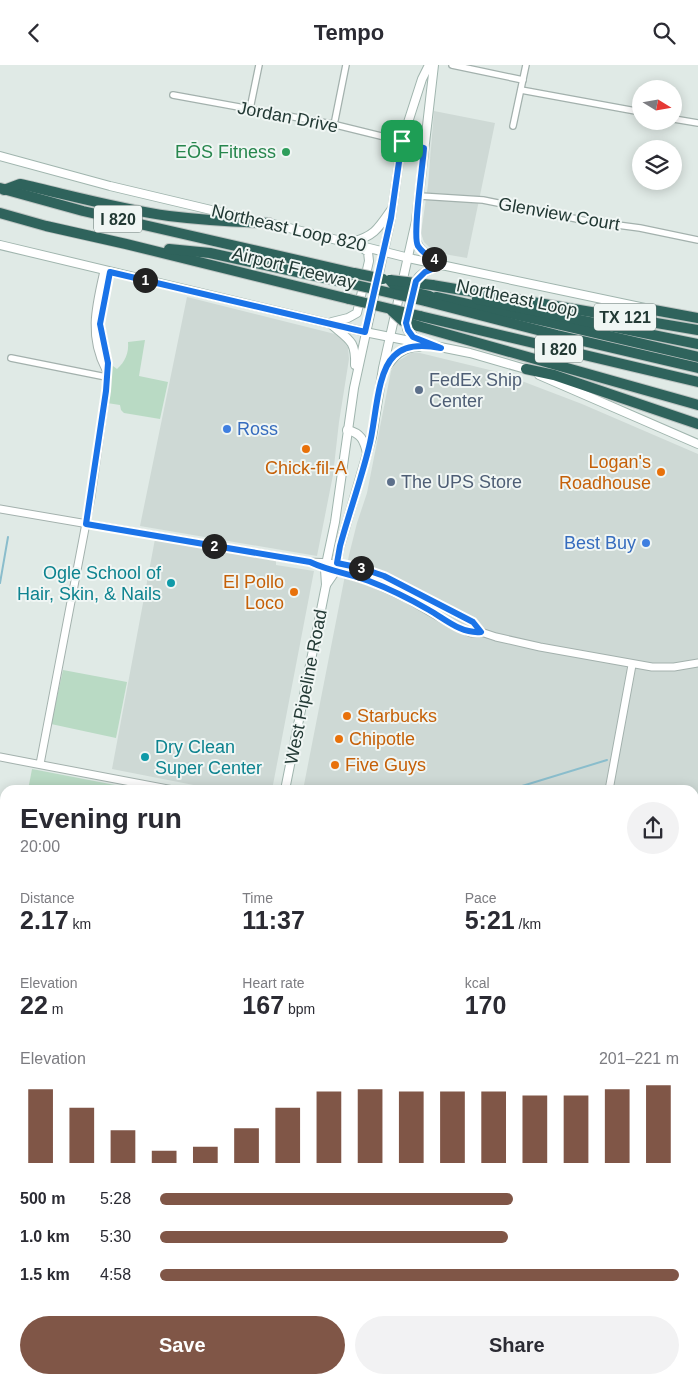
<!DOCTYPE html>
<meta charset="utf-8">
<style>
body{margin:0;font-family:Arial,sans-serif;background:#f2f2f3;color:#2b2b33;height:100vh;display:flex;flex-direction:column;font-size:19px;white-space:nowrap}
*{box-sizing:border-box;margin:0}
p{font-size:16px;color:#7c7c81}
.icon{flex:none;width:28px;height:28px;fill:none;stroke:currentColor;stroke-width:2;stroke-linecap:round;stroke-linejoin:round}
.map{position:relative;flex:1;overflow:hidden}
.details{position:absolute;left:0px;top:720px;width:699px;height:599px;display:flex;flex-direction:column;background:#fff;border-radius:15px 15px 0 0;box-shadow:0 2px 12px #0003}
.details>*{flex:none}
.needle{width:32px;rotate:101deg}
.controls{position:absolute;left:632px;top:15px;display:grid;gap:10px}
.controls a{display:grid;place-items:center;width:50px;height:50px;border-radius:50%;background:#fff;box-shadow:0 2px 12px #0003;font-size:25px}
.pin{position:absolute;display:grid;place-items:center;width:42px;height:42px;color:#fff;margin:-21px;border-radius:10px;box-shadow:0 2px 8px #0006}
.km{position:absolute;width:25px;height:25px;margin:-12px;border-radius:50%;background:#222;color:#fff;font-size:14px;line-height:25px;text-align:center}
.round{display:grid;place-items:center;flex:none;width:52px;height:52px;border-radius:26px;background:#f2f2f3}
.headline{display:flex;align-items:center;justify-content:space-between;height:85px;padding:0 20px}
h1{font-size:28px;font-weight:800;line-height:38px}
.figures{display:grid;grid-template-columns:repeat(3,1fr);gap:8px;height:85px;padding:5px 20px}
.figures div{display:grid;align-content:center}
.figures b{font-size:25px;font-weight:800}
.figures small{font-size:14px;font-weight:400}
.figures p{font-size:14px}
.chart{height:140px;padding:10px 20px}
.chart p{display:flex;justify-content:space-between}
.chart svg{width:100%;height:90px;margin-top:5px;stroke:#805647;stroke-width:6}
.primary-button{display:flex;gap:10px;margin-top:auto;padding:10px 20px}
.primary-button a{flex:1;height:58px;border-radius:30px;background:#805647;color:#fff;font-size:20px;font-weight:800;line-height:58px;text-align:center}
.primary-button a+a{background:#f2f2f3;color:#2b2b33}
ul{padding:0 20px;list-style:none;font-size:16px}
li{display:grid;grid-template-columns:80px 60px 1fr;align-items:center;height:38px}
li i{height:12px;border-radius:6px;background:#805647}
header{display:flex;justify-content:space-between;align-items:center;height:65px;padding:0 20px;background:#fff;font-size:22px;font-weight:800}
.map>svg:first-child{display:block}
</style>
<header><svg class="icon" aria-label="back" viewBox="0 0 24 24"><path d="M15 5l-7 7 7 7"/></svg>Tempo<svg class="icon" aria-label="search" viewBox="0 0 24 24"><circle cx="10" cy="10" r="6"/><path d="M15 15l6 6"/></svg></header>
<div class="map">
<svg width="698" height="1318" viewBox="0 0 698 1318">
<rect width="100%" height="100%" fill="#e0eae6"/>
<g fill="#ced9d5">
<path d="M434,46L495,58L467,193L438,188L432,185L424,177L421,168L428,120Z"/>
<path d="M187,232L335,269L342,274L348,282L349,294L339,357L333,410L317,491L140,461Z"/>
<path d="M411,288H420L498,307L582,339L698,389V938L694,936V725H303L349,490L357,458L367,428L391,306L395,298Z"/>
<path d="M155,474L276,495V500L314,506L272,725H219L112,704Z"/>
</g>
<g fill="#b9dac4">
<path d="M145,275L139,311L168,317L160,354L124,348L121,345L120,340L107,338L111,302L113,301L117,304C125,297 129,288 128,277Z"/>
<path d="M63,605L127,617L116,673L51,659Z"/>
<path d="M32,704L141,725H28Z"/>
<path d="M5,815V884L0,883V819Z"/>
</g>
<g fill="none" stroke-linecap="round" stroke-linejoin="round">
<g stroke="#8abdcc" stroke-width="2">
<path d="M0,518L8,472"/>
<path d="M509,725L607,695"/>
</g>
<path stroke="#8abdcc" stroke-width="10" d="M0,806L5,801"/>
<defs>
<g id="minor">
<path d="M452,0L523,15"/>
<path d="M521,25L641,47"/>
<path d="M173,30L332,59L393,74L424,83"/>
<path d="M251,39L259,0"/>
<path d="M674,54L698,58"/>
<path d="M335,55L346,0"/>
<path d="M513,61L526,0"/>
<path d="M420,131L483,135L587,156L640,163L698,175"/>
<path d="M11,293L106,312"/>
<path d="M0,968L5,943"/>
<path d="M0,972L1,975L5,977"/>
<path d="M694,1014L698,1015"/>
<path d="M0,1036L5,1037"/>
<path d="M694,1048L698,1027"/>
<path d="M0,1112L5,1113"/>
<path d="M0,1161L5,1162"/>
<path d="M0,1236L5,1237"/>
<path d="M694,1238L698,1239"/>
<path d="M295,1314L316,1318"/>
<path d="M659,1314L679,1318"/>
</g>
<g id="tertiary">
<path d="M104,206C96,241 88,271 106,305"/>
<path d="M0,444L310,497C374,497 418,531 473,557L481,567"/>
<path d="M320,501L369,516L408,534L453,560L471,568L481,567L496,572L540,582L652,602H674L698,598"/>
<path d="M0,692L173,725"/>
<path d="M40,699L91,432L106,326L108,298L100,259L101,247L110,207"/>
<path d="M609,725L632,600"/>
<path d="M490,1318L491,1314"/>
</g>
<g id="secondary">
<path d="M0,91L110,121L249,154"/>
<path d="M265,157L413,194L659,246"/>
<path d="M415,170C416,184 427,190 439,198"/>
<path d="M352,177C374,171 378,164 391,145"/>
<path d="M0,180L365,267L470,288L529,305"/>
<path d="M332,257L348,253L357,248L369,196L368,187L360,181"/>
<path d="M333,261C350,275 356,277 355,300"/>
<path d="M422,276C416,273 410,271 407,264C405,256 413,220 418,213C423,206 434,203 442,200"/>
<path d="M385,304C394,291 402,282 419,282"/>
<path d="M539,310L698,379"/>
<path d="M347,365C361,368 364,375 367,388"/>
<path d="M326,520L335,507L340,481L372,372L383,303L416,156L434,0"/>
<path d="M285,725L326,520L325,504L335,457L354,323L391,153L402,76L422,14L429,0"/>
<path d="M694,948L698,950"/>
<path d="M168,1318L169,1314"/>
</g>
<g id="motorway">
<path d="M0,123L83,146L354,208"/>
<path d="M4,125L20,119C69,130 119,144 169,151C202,155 236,157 269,158"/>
<path d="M0,148L46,161L126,179L349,234"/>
<path d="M169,184L210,188L352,219"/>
<path d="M432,220L698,265"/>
<path d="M436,232L549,257L698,292"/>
<path d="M477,234L698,279"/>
<path d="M425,236L557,270L698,303"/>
<path d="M654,245L698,253"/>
<path d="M420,251L698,317"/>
<path d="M418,261L698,340"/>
<path d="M526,304L554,310L698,359"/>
</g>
</defs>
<use href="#minor" stroke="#a3b1ad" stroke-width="8"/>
<use href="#tertiary" stroke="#a3b1ad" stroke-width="9"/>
<use href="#secondary" stroke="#a0b5ae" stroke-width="10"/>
<use href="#motorway" stroke="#bdc4c2" stroke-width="12"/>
<use href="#minor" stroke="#fff" stroke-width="5.5"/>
<use href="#tertiary" stroke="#fff" stroke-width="7"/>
<use href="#secondary" stroke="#fff" stroke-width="8"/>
<use href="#motorway" stroke="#2f635c" stroke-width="10"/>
<defs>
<g id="motorway-bridge">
<path d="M354,208L383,214"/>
<path d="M390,215L396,223L430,231"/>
<path d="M390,215L432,220"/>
<path d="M352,219L425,236"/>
<path d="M349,234L420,251"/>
<path d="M392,246L403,256L418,261"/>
</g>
</defs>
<use href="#motorway-bridge" stroke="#bdc4c2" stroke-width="12" stroke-linecap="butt"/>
<use href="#motorway-bridge" stroke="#2f635c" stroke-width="10"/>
</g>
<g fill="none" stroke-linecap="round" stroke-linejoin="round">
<defs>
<path id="route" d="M402,76L424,83C423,99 412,172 418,181C423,189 434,195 442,200L425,207L416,216L406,258L408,265L413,272L441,283C426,280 405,279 394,291C376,308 376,357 369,382C361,415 349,448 340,481L337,498L361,503L384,511L473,557L481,567C461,569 445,554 429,545C410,534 390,524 369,516C350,509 329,506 310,497L86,459L106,326L108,298L100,259L110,207L365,267L391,153Z"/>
</defs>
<use href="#route" stroke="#fff" stroke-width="10"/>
<use href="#route" stroke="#1a73e8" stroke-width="6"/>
</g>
<circle fill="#2e9e5b" stroke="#f0f6f4" stroke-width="2" cx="286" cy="87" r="5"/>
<g fill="#5c6f8a" stroke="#f0f6f4" stroke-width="2">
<circle cx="419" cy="325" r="5"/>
<circle cx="391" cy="417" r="5"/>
</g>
<g fill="#3f7fe0" stroke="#f0f6f4" stroke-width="2">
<circle cx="227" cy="364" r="5"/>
<circle cx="646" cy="478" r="5"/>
</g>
<g fill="#e8710a" stroke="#f0f6f4" stroke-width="2">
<circle cx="306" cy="384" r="5"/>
<circle cx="661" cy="407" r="5"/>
<circle cx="294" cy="527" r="5"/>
<circle cx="347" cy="651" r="5"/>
<circle cx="339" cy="674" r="5"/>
<circle cx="335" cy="700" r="5"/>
</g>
<g fill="#0f9aa8" stroke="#f0f6f4" stroke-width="2">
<circle cx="171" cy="518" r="5"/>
<circle cx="145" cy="692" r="5"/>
</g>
<g text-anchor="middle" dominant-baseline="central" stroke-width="4" stroke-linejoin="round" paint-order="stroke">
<g fill="#f0f6f4" stroke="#60726e" stroke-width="1">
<rect x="94" y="140.5" width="48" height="27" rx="4"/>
<rect x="594" y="238.5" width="62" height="27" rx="4"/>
<rect x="535" y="270.5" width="48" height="27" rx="4"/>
</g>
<g font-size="16" font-weight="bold" fill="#223934">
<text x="118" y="154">I 820</text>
<text x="625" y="252">TX 121</text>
<text x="559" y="284">I 820</text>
</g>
<g font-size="18" fill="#223934" stroke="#f0f6f4">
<text transform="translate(288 52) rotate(11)">Jordan Drive</text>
<text transform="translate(559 149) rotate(10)">Glenview Court</text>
<text transform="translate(289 163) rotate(13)">Northeast Loop 820</text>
<text transform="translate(294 203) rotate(14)">Airport Freeway</text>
<text transform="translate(517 233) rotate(12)">Northeast Loop</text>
<text transform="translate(306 622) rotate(-79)">West Pipeline Road</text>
</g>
<g font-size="18" fill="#27864d" stroke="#f0f6f4" text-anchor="end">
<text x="276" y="87">EŌS Fitness</text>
</g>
<g font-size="18" fill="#4e5e75" stroke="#f0f6f4" text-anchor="start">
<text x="429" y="315">FedEx Ship<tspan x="429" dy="21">Center</tspan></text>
<text x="401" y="417">The UPS Store</text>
</g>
<g font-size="18" fill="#366cbe" stroke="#f0f6f4" text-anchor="start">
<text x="237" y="364">Ross</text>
<text x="636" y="478" text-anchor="end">Best Buy</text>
</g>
<g font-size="18" fill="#c56008" stroke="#f0f6f4" text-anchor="start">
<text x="651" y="397" text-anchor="end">Logan's<tspan x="651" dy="21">Roadhouse</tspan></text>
<text x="306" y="403" text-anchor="middle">Chick-fil-A</text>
<text x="284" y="517" text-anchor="end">El Pollo<tspan x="284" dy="21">Loco</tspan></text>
<text x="357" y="651">Starbucks</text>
<text x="349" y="674">Chipotle</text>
<text x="345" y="700">Five Guys</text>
</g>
<g font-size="18" fill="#0d838f" stroke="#f0f6f4" text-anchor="end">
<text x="161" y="508">Ogle School of<tspan x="161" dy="21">Hair, Skin, &amp; Nails</tspan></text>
<text x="155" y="682" text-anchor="start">Dry Clean<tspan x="155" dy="21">Super Center</tspan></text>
</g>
</g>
</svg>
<div class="controls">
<a><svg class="needle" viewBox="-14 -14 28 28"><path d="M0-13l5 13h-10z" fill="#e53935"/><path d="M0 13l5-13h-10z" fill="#7c7c81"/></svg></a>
<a><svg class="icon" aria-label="layers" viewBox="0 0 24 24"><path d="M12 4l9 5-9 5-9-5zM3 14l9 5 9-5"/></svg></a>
</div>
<div class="pin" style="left:402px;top:76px;background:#1e9e55"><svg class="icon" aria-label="arrive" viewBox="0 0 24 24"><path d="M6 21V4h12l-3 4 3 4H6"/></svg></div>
<b class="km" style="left:145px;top:215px">1</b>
<b class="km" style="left:214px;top:481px">2</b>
<b class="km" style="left:361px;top:503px">3</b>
<b class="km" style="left:434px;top:194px">4</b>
<section class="details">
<div class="headline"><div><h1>Evening run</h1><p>20:00</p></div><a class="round"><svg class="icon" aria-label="share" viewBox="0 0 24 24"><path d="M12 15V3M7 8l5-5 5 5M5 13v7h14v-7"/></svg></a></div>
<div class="figures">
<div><p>Distance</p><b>2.17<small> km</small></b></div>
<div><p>Time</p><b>11:37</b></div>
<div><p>Pace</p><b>5:21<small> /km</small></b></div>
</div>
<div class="figures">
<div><p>Elevation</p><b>22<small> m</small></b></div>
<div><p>Heart rate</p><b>167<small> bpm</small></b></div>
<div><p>kcal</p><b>170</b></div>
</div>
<div class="chart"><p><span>Elevation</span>201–221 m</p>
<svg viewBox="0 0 160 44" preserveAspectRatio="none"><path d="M5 44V8M15 44V17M25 44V28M35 44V38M45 44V36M55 44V27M65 44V17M75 44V9M85 44V8M95 44V9M105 44V9M115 44V9M125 44V11M135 44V11M145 44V8M155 44V6"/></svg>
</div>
<ul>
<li><b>500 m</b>5:28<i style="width:68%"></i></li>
<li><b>1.0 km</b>5:30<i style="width:67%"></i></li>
<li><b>1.5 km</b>4:58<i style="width:100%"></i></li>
</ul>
<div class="primary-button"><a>Save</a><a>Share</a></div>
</section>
</div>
